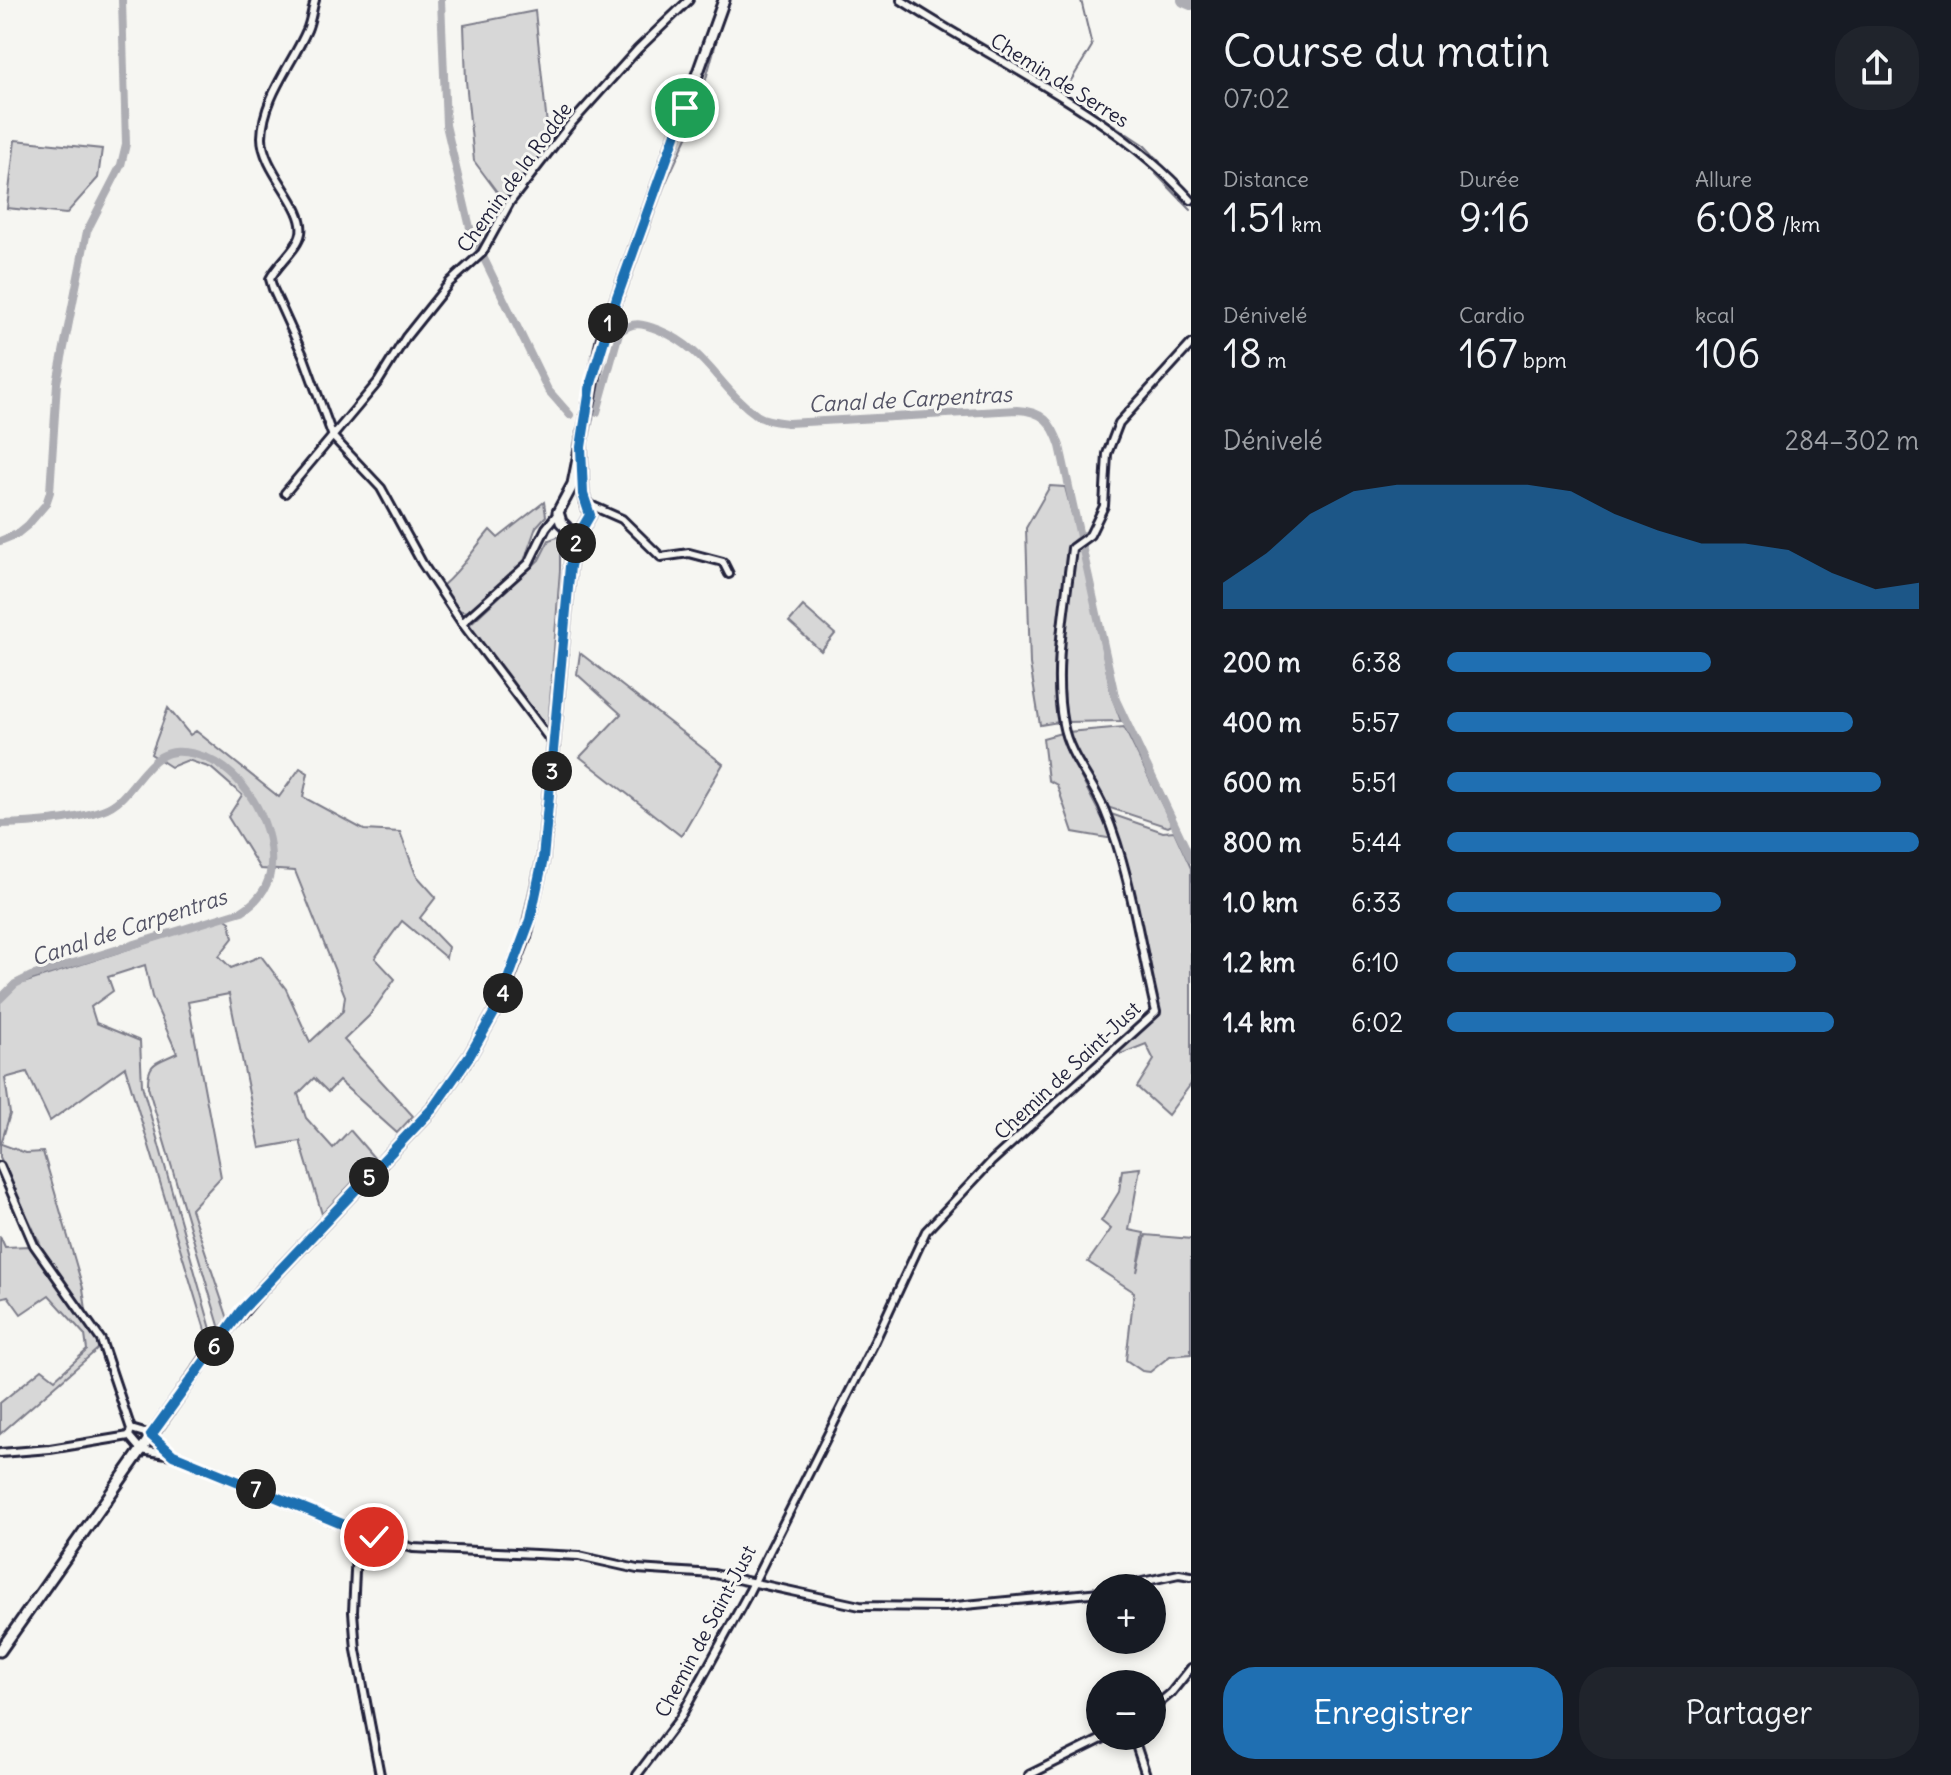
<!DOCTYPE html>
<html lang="fr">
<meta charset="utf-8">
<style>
body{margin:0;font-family:Delius,sans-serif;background:#20242c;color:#f1f3f6;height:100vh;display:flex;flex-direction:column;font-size:30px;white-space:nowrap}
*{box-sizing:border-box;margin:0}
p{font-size:26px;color:#9ea1a6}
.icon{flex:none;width:44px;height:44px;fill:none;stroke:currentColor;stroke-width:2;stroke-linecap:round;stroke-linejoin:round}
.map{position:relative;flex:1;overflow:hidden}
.sheet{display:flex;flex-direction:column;background:#171b24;width:760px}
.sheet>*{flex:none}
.controls{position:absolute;left:1086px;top:1574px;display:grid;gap:16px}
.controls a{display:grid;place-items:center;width:80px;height:80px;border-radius:50%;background:#171b24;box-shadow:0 4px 12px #0003;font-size:40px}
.pin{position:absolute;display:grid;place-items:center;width:68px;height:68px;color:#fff;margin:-34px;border:4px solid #fff;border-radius:50%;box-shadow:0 2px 8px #0007}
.km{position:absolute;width:40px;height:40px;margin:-20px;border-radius:50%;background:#222;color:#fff;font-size:22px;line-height:40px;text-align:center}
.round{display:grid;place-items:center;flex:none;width:84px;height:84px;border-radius:32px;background:#20242c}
.head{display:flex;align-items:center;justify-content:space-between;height:136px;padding:0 32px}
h1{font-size:44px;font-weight:600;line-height:60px}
.figures{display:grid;grid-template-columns:repeat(3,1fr);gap:12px;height:136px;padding:8px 32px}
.figures div{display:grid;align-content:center}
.figures b{font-size:40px;font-weight:600}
.figures small{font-size:22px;font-weight:400}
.figures p{font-size:22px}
.chart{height:224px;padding:16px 32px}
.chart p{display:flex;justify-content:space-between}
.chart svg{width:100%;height:144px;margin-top:8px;fill:#1f6fb2;opacity:.7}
.action{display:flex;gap:16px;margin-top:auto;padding:16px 32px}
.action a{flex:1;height:92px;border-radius:32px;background:#1f6fb2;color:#fff;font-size:32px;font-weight:600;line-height:92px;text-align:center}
.action a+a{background:#20242c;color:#f1f3f6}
ul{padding:0 32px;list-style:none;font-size:26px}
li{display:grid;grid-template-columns:128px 96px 1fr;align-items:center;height:60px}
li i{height:20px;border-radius:10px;background:#1f6fb2}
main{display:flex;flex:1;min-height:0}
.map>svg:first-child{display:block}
</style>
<main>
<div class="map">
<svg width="1191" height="1775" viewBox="0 0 1191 1775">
<rect width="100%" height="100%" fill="#f6f6f2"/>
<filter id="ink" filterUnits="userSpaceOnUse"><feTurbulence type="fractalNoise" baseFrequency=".0125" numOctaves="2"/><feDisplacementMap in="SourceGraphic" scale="16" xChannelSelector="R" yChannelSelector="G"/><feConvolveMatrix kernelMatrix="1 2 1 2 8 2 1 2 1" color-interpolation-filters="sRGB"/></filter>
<g filter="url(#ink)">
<g fill="#d7d7d7" stroke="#7c7c89" stroke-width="2">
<path d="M535,11L549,144L503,200L474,161L466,81L464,25Z"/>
<path d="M721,25L694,122L660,195Z"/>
<path d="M15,140L102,149L98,178L66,214L7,208Z"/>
<path d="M1050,486L1065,487L1078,537L1069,544C1061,604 1057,662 1059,722L1040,725L1030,664L1026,528Z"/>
<path d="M544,502L546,516L536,527L524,561L473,611C454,615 450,600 442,586C463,568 472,551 490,530L498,538Z"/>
<path d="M560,536V570L548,728L544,729L468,626L539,560L549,540Z"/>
<path d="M1081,545L1112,697L1121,721L1066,722L1062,657L1075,548Z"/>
<path d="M803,606L835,634L821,651L789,622Z"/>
<path d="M580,653L723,764L681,836L580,757L621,714L577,674Z"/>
<path d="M168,708L190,735L196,731L279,797L300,768L308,773L303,797L364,830L400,832L416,875L436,897L420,918L448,947L446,958L402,921L375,958L395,979L369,1016L344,1040L413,1116L397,1133L339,1081L328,1092L314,1078L298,1094L306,1118L333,1148L350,1130L375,1159L322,1214L300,1141L260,1148L229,994L188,1002L221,1177L191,1209L228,1319L220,1329L148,1087C147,1061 157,1063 177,1053L152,997L145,965L108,977L113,991L91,1007L96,1023L140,1041L142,1085L213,1336L209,1343L125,1067L50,1121L27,1072L5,1078L10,1114L1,1144L26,1153L43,1152L83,1288L87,1317L42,1248L0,1157V1002L17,985L224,918L230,922L233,938L219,956L231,968L261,956L286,989L310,1042L343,1011L345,996L295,871L260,869L228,817L242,795L211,768L188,760L171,767L151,754Z"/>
<path d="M1124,727L1172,825L1168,827L1107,807L1073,747L1068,732Z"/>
<path d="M1061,733L1066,749L1113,839L1073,832L1057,785L1048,780L1043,738Z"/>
<path d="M1108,813L1163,832L1174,831L1191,868V1084L1168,1115L1137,1087L1154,1060L1146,1044L1121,1054L1119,1050L1159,1013Z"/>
<path d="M1140,1168L1129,1230L1144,1233L1137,1272L1146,1235L1191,1239V1354L1170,1356L1150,1372L1142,1371L1126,1360L1134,1292L1088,1262L1111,1229L1101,1221L1119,1192L1122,1170Z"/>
<path d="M0,1236L5,1247L30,1246L97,1341L99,1348L0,1434V1403L42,1369L55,1379L87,1350L85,1335L49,1295L21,1314L8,1296L0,1298Z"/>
</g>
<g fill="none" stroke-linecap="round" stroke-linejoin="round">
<g stroke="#757583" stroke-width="2">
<path d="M1081,0L1092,46L1064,92L1144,145L1160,162"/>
<path d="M1158,170L1156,174L1191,210"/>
</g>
<g stroke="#adadb3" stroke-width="8">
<path d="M441,0L446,125L471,232L548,390L570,415"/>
<path d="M597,412L619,333C633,320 643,324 659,330C708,350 719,389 758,416C766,421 779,422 788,423L1017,410C1043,411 1052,422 1060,446L1116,700L1191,859"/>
<path d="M0,541L17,534L28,525L46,504L50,492L57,383L87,231L121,165L126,144L122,0"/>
<path d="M0,824C32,823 72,821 102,810C128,802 138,771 160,757C172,750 182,751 195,754C238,765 268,812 271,855C273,880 263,898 242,911L31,976L15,984L0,999"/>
</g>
<path stroke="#adadb3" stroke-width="14" d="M1184,0L1191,3"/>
<defs>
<g id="street">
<path d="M315,0C312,10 311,21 307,30C292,65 263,97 262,137C262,171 306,206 301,233C298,249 278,263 270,279L273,289L303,355L333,437L381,488L422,563L462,623L554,745"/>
<path d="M901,0C999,64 1111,112 1191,200"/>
<path d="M285,493L378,382L406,337L450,282L482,253L510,202L569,126L638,49L689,0"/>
<path d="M588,504L622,519L661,557L689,553L723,562L729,574"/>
<path d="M462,623L529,563L546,528L558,513"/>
<path d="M0,1166L34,1245L101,1340L131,1429L129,1436L141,1450L173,1455L357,1531L413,1548L579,1556L637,1569L714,1574L860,1606L945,1607L1100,1592"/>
<path d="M131,1429L151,1435L170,1453"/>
<path d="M0,1453L50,1449L129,1436"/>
<path d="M357,1531L353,1612L356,1650L380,1775"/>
<path d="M1114,1588L1179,1574L1191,1576"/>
<path d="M1152,1709L1171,1693L1191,1668"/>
<path d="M1133,1736L1146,1775"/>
<path d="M637,1775L680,1718L749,1592L874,1343L926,1231L992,1161L1156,1012C1140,946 1131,874 1105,811C1093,781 1069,757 1063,724C1052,670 1066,603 1072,548L1090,535L1104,506L1107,454L1119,423L1191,344"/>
<path d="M1029,1775L1108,1736"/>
</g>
<g id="secondary">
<path d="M570,556L566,527L561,522L558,512L573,484L602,339L724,0"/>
<path d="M0,1651L220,1338L260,1291L433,1108L470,1055L498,1006L526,935L543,859L570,566L579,534L590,515L583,494L581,447"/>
</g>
</defs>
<use href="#street" stroke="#22223b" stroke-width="12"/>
<use href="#secondary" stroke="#22223b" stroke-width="15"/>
<use href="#street" stroke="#f6f6f2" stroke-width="6"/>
<use href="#secondary" stroke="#f6f6f2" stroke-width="9"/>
</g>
</g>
<g fill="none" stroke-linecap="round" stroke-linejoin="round" filter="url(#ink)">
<defs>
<path id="route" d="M374,1537L173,1455L151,1435L241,1311L433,1108L470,1055L498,1006L530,920L543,859L570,566L579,534L590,515L583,494L581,447L591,383L617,297L685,108"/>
</defs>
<use href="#route" stroke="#fff" stroke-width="16"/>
<use href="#route" stroke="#1f6fb2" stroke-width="10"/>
</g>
<g text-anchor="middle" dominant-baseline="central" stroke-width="6" stroke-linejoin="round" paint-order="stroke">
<g font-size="20" fill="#22223b" stroke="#f6f6f2">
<text transform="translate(1060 80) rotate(32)">Chemin de Serres</text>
<text transform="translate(514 177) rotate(-54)">Chemin de la Rodde</text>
<text transform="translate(1067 1070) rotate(-43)">Chemin de Saint-Just</text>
<text transform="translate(705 1631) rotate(-62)">Chemin de Saint-Just</text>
</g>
<g font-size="22" font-style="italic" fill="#535365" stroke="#f6f6f2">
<text transform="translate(910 399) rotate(-3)">Canal de Carpentras</text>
<text transform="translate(129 927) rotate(-18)">Canal de Carpentras</text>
</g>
</g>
</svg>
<div class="controls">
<a>+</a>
<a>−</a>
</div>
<div class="pin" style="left:685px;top:108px;background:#1e9e55"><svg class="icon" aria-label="arrive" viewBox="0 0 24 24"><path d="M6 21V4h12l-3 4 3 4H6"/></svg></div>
<div class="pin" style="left:374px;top:1537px;background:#d93025"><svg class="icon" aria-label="check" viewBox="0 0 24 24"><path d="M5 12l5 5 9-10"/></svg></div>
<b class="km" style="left:608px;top:323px">1</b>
<b class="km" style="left:576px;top:543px">2</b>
<b class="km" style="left:552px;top:771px">3</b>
<b class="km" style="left:503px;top:993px">4</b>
<b class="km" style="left:369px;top:1177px">5</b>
<b class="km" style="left:214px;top:1346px">6</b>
<b class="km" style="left:256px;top:1489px">7</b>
</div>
<section class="sheet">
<div class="head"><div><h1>Course du matin</h1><p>07:02</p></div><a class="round"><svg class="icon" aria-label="share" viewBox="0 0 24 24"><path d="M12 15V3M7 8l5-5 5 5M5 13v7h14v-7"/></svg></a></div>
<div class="figures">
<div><p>Distance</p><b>1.51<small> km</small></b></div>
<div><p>Durée</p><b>9:16</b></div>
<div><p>Allure</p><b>6:08<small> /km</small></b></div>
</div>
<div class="figures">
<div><p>Dénivelé</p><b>18<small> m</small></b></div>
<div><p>Cardio</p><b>167<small> bpm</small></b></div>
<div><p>kcal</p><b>106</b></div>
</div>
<div class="chart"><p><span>Dénivelé</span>284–302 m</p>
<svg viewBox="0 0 160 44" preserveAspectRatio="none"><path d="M0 44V36L10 27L20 15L30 8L40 6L50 6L60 6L70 6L80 8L90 15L100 20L110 24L120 24L130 26L140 33L150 38L160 36V44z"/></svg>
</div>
<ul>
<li><b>200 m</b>6:38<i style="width:56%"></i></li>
<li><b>400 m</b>5:57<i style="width:86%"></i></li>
<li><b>600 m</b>5:51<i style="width:92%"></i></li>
<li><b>800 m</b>5:44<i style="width:100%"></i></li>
<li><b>1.0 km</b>6:33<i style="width:58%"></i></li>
<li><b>1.2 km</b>6:10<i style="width:74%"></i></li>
<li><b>1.4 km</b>6:02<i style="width:82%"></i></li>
</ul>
<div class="action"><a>Enregistrer</a><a>Partager</a></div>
</section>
</main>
